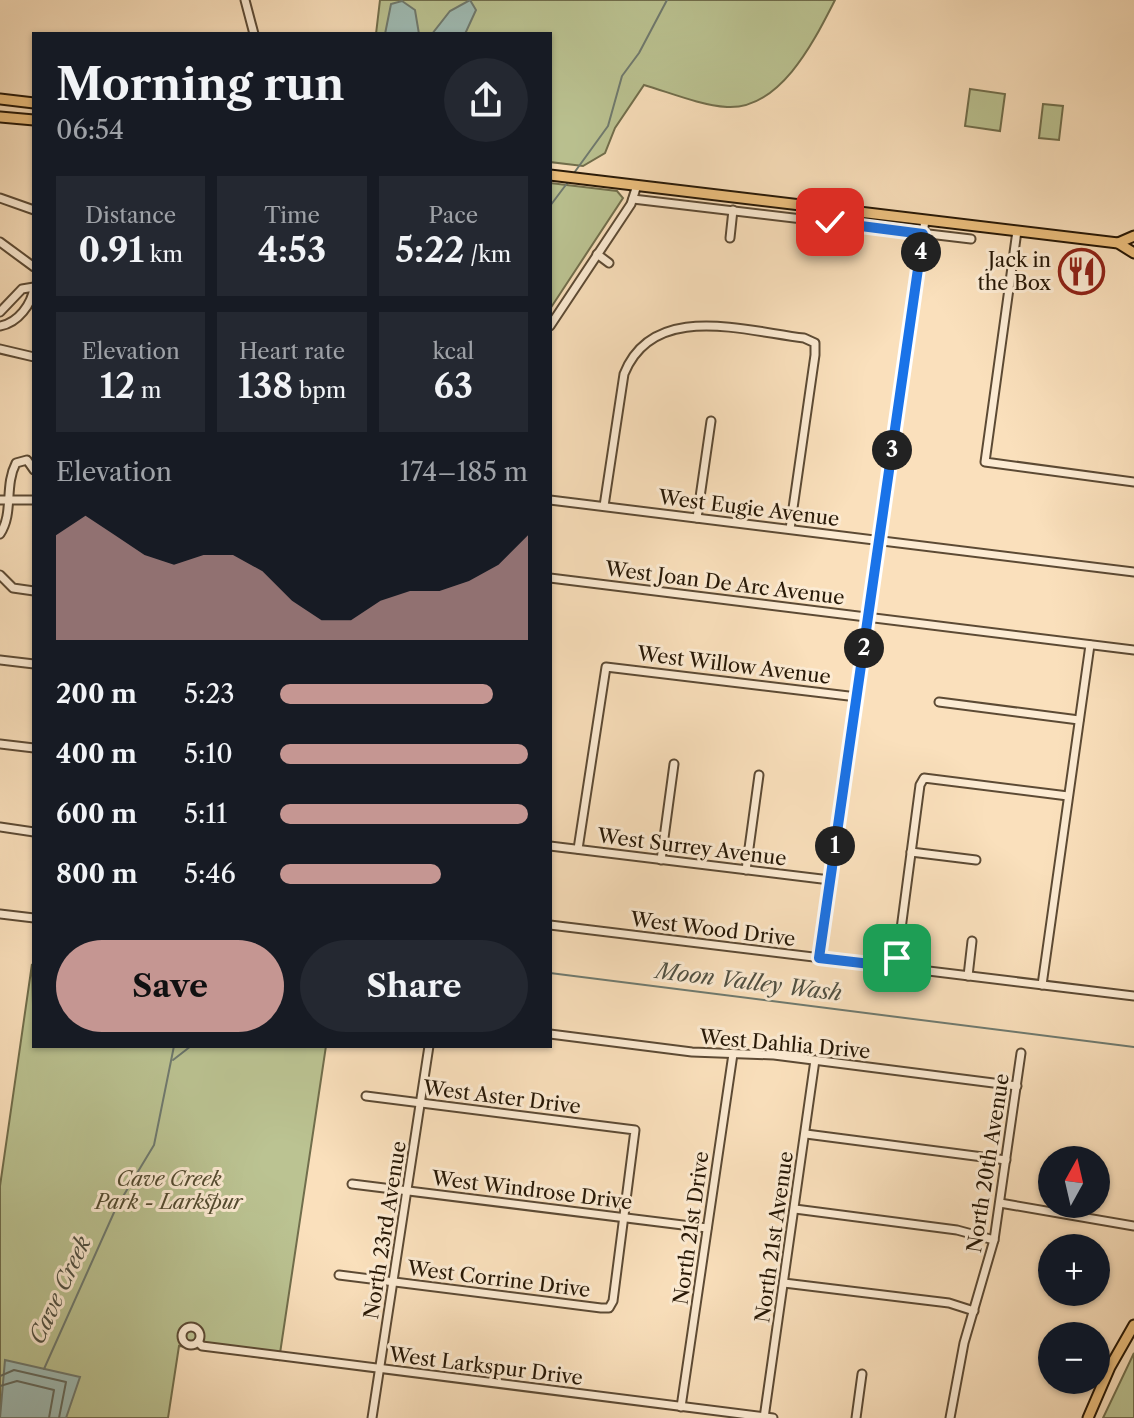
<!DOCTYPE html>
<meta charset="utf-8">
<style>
body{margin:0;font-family:"Libre Caslon Text",serif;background:#242831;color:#f1f3f6;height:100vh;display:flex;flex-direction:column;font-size:30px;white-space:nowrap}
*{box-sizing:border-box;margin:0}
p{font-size:26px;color:#9ea1a6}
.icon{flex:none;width:44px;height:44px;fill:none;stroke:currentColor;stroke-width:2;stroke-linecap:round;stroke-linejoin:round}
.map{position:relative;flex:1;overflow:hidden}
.details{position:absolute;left:32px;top:32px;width:520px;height:1016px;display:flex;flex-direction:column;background:#171b24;border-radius:0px;box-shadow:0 2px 6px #0004}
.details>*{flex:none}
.needle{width:52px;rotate:8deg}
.buttons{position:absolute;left:1038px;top:1146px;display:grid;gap:16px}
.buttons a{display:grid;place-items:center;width:72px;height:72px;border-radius:50%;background:#171b24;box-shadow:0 2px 6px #0004;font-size:40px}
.pin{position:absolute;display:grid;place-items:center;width:68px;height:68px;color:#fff;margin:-34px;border-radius:16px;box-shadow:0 4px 12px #0006}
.km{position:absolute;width:40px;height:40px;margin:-20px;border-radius:50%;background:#222;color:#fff;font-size:22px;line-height:40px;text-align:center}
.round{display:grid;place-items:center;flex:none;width:84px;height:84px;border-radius:42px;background:#242831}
.summary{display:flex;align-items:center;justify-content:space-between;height:136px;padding:0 24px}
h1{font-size:44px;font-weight:800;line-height:60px}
.figures{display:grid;grid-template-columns:repeat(3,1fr);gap:12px;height:136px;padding:8px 24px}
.figures div{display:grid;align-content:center;border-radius:0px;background:#242831;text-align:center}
.figures b{font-size:34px;font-weight:800}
.figures small{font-size:22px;font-weight:400}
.figures p{font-size:22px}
.chart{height:224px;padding:16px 24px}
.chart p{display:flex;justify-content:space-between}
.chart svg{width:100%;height:144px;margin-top:8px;fill:#c59692;opacity:.7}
.primary-button{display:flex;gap:16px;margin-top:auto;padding:16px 24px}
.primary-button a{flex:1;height:92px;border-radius:48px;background:#c59692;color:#111;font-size:32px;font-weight:800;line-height:92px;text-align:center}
.primary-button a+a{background:#242831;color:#f1f3f6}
ul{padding:0 24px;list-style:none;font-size:26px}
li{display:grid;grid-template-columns:128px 96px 1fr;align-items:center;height:60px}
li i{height:20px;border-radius:10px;background:#c59692}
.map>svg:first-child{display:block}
</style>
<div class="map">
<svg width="1134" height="1418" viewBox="0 0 1134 1418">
<rect width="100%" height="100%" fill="#fae0bc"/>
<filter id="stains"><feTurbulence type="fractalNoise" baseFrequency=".0025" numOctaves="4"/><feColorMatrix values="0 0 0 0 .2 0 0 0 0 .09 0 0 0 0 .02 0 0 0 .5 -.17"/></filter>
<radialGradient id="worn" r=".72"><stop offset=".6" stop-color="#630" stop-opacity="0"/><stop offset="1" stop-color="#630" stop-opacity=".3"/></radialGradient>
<g fill="#bbc392" stroke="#716e4c" stroke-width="2">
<path d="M380,0H835C815,39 781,110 727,107C700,105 671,93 644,85L615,128L605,153L583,166L550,162V34H376Z"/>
<path d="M970,89L1005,94L1000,131L965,126Z"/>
<path d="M1043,104L1063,106L1059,140L1039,138Z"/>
<path d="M550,183L617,191L623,198L550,309Z"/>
<path d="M32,964L34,1046H326L279,1360L179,1346L168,1418H0V1186Z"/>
<path d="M1134,1353V1418H1103Z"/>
</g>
<g fill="#9fbcb5" stroke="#6f7a6f" stroke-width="2">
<path d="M470,0L476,10L465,34H432L450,11Z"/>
<path d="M402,1L415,10L419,34H385L391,4Z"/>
<path d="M5,1360L80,1377L66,1418H0Z"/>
</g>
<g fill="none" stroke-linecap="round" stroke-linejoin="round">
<g stroke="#636a5e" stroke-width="2">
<path d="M0,1376L14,1370L66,1382L59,1418"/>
<path d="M0,1386L17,1381L54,1390L49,1418"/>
</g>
<g stroke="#6f7a6f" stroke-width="2">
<path d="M574,173L608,126L622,76L639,53L667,0"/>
<path d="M550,206L568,182"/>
<path d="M550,973L1134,1047"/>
<path d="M173,1060L191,1046"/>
<path d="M44,1369L116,1208L154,1145L174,1046"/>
</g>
<defs>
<g id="minor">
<path d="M245,0L254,34"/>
<path d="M0,198L34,210"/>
<path d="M633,199L971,239"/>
<path d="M1017,231L985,462L1134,482"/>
<path d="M730,238L733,210"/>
<path d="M0,242L34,267"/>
<path d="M826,250L830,222"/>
<path d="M597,254L609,263"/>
<path d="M0,312L22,289L34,287"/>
<path d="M0,326C18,323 32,304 34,287"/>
<path d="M550,326L631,204L637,185"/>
<path d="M0,349L34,357"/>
<path d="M0,500H34"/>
<path d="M550,500L1134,572"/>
<path d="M604,506L624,374C653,301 744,331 804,338L815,343V355L790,529"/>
<path d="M697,518L711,421"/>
<path d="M0,534C14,513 4,486 16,463L27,460L34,470"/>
<path d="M0,575L13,588L34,591"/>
<path d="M550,578L1134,650"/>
<path d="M0,660L34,664"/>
<path d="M939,702L1079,720"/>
<path d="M0,744L34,748"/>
<path d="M0,827L34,832"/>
<path d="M550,846L830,880"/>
<path d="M578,849L606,667L857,697"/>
<path d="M911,852L976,860"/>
<path d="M661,860L674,764"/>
<path d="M746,870L759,775"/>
<path d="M0,914L34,918"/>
<path d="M550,925L1134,996"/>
<path d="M819,958L925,220"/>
<path d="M896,967L920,785L924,778L1068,796"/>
<path d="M968,976L972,941"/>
<path d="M1042,985L1090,645"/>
<path d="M550,1034L692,1052L774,1055L1017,1086"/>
<path d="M806,1134L1006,1160"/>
<path d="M352,1184L707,1228"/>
<path d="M1000,1203L1134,1226"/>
<path d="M795,1209L957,1230L994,1240"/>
<path d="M339,1275L601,1308H609L613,1301L635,1130L366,1096"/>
<path d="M784,1283L949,1303L974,1311"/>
<circle cx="191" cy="1336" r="9"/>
<path d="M198,1342L202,1346L773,1418"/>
<path d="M681,1407L733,1054"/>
<path d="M372,1418L429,1046"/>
<path d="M764,1418L815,1060"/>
<path d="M856,1418L862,1374"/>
<path d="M950,1418L964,1343L994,1240L1021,1053"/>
</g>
<g id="major">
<path d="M0,99L34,103"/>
<path d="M0,117L34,120"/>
<path d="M550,175L1118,243L1134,253"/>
<path d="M1118,243L1134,236"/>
<path d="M1088,1418L1110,1367L1134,1325"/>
</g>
</defs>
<use href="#minor" stroke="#5c4a34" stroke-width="11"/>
<use href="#major" stroke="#271806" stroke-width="13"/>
<use href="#minor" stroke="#fcebd3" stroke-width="7"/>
<use href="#major" stroke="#edc07e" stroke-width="9"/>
</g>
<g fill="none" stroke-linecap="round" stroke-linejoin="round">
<defs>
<path id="route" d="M830,222L923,234L819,958L896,967L897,958"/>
</defs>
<use href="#route" stroke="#fff" stroke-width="16"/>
<use href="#route" stroke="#1a73e8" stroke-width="10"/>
</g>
<defs>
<symbol id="restaurant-ring" viewBox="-11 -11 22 22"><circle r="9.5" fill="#fcebd3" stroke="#8f2418" stroke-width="1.5"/><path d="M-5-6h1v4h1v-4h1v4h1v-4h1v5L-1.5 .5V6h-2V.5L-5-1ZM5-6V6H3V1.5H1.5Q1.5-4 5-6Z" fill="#8f2418"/></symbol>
</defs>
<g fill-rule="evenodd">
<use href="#restaurant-ring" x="1056" y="246" width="51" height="51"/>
</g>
<g text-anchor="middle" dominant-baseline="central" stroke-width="6" stroke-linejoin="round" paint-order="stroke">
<g font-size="20" fill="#271806" stroke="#fcebd3" text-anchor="end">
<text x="1051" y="260">Jack in<tspan x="1051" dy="23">the Box</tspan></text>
</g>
<g font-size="20" fill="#271806" stroke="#fcebd3">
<text transform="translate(749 508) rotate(7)">West Eugie Avenue</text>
<text transform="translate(725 583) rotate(7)">West Joan De Arc Avenue</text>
<text transform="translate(734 665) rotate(7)">West Willow Avenue</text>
<text transform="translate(692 847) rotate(7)">West Surrey Avenue</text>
<text transform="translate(713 929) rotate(7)">West Wood Drive</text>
<text transform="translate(785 1044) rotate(5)">West Dahlia Drive</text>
<text transform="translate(502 1097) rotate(7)">West Aster Drive</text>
<text transform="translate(988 1163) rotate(-81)">North 20th Avenue</text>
<text transform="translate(532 1190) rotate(7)">West Windrose Drive</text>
<text transform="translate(691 1228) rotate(-82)">North 21st Drive</text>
<text transform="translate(385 1230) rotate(-81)">North 23rd Avenue</text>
<text transform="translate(774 1237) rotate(-82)">North 21st Avenue</text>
<text transform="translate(499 1279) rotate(7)">West Corrine Drive</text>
<text transform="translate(486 1366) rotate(7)">West Larkspur Drive</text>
</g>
<g font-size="20" font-style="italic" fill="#534b30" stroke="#fcebd3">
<text x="169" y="1179">Cave Creek<tspan x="169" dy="23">Park - Larkspur</tspan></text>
</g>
<g font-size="22" font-style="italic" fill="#515143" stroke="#fcebd3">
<text transform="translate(749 982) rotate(7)">Moon Valley Wash</text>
<text transform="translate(60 1290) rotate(-65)">Cave Creek</text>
</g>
</g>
<rect width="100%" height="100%" filter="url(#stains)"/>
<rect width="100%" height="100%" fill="url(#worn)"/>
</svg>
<div class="buttons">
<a><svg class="needle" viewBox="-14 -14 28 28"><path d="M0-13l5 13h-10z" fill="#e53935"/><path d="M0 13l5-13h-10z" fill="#9ea1a6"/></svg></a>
<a>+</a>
<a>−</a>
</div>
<div class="pin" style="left:897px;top:958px;background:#1e9e55"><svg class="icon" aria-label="arrive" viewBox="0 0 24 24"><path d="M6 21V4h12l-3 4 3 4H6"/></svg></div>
<div class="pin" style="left:830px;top:222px;background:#d93025"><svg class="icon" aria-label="check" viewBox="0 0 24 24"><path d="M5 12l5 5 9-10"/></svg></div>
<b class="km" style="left:835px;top:846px">1</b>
<b class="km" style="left:864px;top:648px">2</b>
<b class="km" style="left:892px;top:450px">3</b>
<b class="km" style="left:921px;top:252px">4</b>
<section class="details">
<div class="summary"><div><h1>Morning run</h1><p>06:54</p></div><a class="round"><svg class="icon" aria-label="share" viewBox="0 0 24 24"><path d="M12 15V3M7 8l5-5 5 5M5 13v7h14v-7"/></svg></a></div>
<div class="figures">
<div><p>Distance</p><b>0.91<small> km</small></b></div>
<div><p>Time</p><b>4:53</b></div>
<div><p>Pace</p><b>5:22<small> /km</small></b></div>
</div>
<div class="figures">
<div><p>Elevation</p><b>12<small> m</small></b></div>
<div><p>Heart rate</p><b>138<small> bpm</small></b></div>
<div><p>kcal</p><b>63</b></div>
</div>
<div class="chart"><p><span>Elevation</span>174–185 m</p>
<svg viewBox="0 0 160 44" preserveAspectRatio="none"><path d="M0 44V12L10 6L20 12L30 18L40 21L50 18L60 18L70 23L80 32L90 38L100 38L110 32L120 29L130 29L140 26L150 21L160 12V44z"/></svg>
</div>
<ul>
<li><b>200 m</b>5:23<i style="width:86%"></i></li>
<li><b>400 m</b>5:10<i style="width:100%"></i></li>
<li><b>600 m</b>5:11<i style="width:100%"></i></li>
<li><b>800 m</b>5:46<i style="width:65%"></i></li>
</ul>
<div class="primary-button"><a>Save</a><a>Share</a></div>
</section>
</div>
